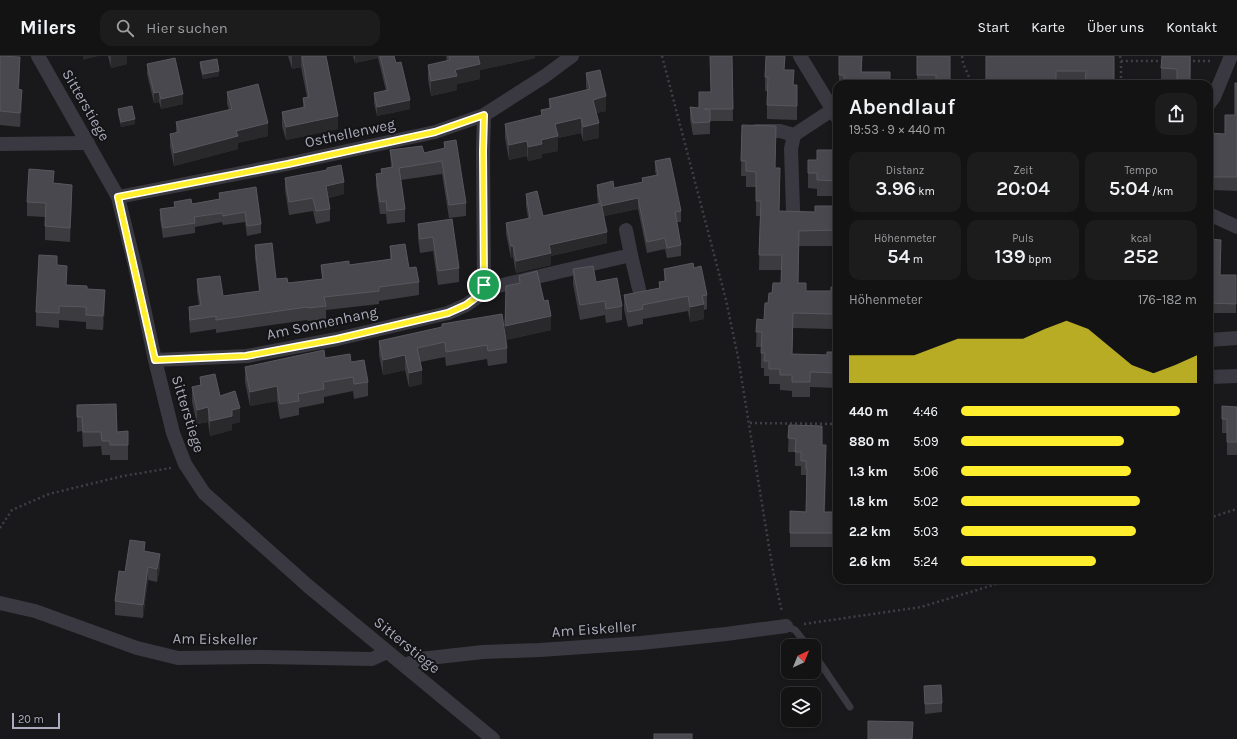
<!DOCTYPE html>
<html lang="de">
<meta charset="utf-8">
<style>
body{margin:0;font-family:Karla,sans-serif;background:#1c1c1d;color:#f1f3f6;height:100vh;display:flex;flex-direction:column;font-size:15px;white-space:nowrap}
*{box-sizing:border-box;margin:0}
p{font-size:13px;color:#9d9ea0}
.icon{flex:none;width:22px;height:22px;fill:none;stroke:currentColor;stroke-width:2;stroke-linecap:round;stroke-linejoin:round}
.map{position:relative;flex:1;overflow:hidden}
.side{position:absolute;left:833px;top:24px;width:380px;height:504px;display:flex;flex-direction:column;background:#131314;border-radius:12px;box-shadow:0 2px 6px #0003,0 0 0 1px #323234}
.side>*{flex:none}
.needle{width:26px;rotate:43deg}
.buttons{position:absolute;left:781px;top:583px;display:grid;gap:8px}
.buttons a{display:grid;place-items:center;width:40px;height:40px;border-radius:8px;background:#131314;box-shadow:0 2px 6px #0003,0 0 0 1px #323234;font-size:20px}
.scale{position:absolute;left:12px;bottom:10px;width:48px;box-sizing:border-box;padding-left:4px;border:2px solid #aaabbc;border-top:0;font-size:11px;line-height:14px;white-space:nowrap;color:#aaabbc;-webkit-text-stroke:3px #141416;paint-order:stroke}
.pin{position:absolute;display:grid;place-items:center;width:34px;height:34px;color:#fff;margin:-17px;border:2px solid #fff;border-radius:50%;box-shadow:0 1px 4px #0007}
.round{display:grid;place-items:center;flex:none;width:42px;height:42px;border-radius:12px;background:#1c1c1d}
.overview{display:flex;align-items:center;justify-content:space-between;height:68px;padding:0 16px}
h1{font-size:22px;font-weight:600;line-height:30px}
.stats{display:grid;grid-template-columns:repeat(3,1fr);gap:6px;height:68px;padding:4px 16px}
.stats div{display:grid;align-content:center;border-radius:10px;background:#1c1c1d;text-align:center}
.stats b{font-size:20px;font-weight:600}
.stats small{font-size:11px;font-weight:400}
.stats p{font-size:11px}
.chart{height:112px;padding:8px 16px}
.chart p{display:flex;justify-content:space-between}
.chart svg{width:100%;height:72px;margin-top:4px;fill:#ffee2d;opacity:.7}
ul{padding:0 16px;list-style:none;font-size:13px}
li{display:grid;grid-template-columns:64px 48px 1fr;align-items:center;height:30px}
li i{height:10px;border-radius:5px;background:#ffee2d}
header{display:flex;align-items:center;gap:24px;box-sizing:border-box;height:56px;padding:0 20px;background:#131314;border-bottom:1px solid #323234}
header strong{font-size:19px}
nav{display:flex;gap:22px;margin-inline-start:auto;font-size:14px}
.search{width:280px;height:36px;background:#1c1c1d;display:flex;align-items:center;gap:10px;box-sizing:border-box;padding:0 14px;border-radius:12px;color:#9d9ea0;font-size:15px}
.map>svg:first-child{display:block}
</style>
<header>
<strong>Milers</strong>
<div class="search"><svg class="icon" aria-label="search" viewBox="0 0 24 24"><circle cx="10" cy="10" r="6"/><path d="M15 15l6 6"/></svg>Hier suchen</div>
<nav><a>Start</a><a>Karte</a><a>Über uns</a><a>Kontakt</a></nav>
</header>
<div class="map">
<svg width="1237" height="683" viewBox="0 0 1237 683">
<rect width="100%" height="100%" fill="#19191b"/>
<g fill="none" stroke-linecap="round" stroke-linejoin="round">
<g stroke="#3f3f48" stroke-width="2.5" stroke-dasharray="2 3" stroke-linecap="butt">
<path d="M662,0L726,244L738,301L773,515L782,556"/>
<path d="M962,0L963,7L972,28"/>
<path d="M1120,0L1121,5H1163"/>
<path d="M1121,5V28"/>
<path d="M1188,5H1213"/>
<path d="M750,367L837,368"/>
<path d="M1209,462L1237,453"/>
<path d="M0,472L12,454L49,438L123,420L171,412"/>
<path d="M804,568L921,551L1010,524"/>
</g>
<g stroke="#3a3941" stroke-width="7">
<path d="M786,570L795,574L808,590"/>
<path d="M814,598L850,651"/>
</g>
<g stroke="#3a3941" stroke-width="14">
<path d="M38,0L118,141L135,210L155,304L173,377L185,408L204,437L308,530L493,683"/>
<path d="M800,0L837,61"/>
<path d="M1209,48L1214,41L1231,0"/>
<path d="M756,75H780L794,79L832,54"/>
<path d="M0,88L88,87"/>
<path d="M118,141L287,108L435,76L484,59L545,20L572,0"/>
<path d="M793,154L791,93L794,79"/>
<path d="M1209,158L1237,171"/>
<path d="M631,199L639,233"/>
<path d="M484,229L498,230L631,199L626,174"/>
<path d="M1209,284L1237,282"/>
<path d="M155,304L247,300L337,283L448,257L466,249L479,240L484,229L483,95L484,59"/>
<path d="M1209,321L1237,320"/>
<path d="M0,547L35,555L137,592L178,602L264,601L372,603L387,596"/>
<path d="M405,609L420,603L483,596L540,594L641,587L726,578L786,570"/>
</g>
</g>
<g fill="#3c3c40">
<path d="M0,0L20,15L19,33L22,48L20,71L0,69Z"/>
<path d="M108,0H127V8L111,12Z"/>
<path d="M288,0H326L338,73L286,84L282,70V56L303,52V42L307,41L301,11L292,13Z"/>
<path d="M353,0H394L410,53L377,60L374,47V37L386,35L378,2L355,7Z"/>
<path d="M446,0H535V2L480,14V23L457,28V34L431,40L428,23V9L447,5Z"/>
<path d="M732,0L733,65H710V78L693,79L690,63V51L699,52L710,36Z"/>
<path d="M839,0H862V16L890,28H839Z"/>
<path d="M902,0H950V24L986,25L1114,0V28H917V0Z"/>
<path d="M1191,0L1190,28H1177V27L1161,26V12Z"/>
<path d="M200,6L219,20L203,23L200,11Z"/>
<path d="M147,8L183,48L161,53L159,46L154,47L147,18Z"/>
<path d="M785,14L794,29L797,43V64L767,63V35H765V21Z"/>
<path d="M586,17L606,55L596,57L599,82L583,85L581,77L558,82V95L542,98V102L528,105L527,100L509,104L505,82V68L541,60V54L549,52V43L587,34L586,31Z"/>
<path d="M1237,27V135L1213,134V117H1209V77L1225,78L1235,59Z"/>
<path d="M227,36L268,80L238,87V93L174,110L170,91V78L176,77V66L229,54L227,48Z"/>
<path d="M118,53L135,68L121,71L118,58Z"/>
<path d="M742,69L775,112L780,128L779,155L815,156L837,150V190H799L798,227L806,235H831L837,232V267H833V273L793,272L792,298L827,299L837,296V332L810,331V341H792V335L780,334V328H769V320H764V312H761V291H756L757,263L764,264L768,247L772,237L781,227V214H759L760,160H756V131H746V120H741Z"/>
<path d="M444,86L466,147V160L449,162L442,118L401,124L405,153V166L387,168L386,158H380L376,130V118L381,117V113L391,111L390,94L424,97L444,93Z"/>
<path d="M837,94V140H817V133L808,132V104H817Z"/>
<path d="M655,105L681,155V166H677L681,189V200L667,202L665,193L647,197L638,153L604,160L607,187L551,200V209L516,217L513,201L511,202L506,178V167L528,162L526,150V138L543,160L598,148L597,140V129L614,132L642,126V122L656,119L655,115Z"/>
<path d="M327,112L344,138L328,142L330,153V165L316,168L313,155L289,159L285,134V122L327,114Z"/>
<path d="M54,127L72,143L70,186L45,184V161L27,160V146Z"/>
<path d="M219,137L261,168V177L247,180L245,166L223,169L222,166L195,171V177L163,182L160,163V153L174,151V146L192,148L219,143Z"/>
<path d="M452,163L459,212V226L438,229L433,195L420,197L418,182V168Z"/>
<path d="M1209,183L1220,219H1236V257H1209Z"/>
<path d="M255,189L276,223L288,227L322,223L321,209H349L390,203V190L409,212L419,226V239L379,245V248L326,254V263L308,265L307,264L216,277V273L190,277L189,264V251L199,249L197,236V223L223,240L259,235L255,202Z"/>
<path d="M57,209L67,229L87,233L105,249L103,274L86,273V266L59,264V272L36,270V256Z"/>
<path d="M694,212L707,239V253L704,254V263L690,266L688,255L643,263V268L628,271L624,253V239L659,232V226L664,225V213Z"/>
<path d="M573,213L622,250V264L606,267L605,259L580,264L573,228Z"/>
<path d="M519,220L551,274L506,284L507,292V307L488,310L487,303L446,310L445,301L420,306L422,328L409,331L405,314L383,319L379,299V285L442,271V268L505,276L519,228Z"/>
<path d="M325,302L351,306L368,326V340L354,343L353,335L324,341V347L299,352V359L280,363L277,345L250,350L245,326V311Z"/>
<path d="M200,321L220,340L240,366L232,368V374L210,380L208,366L197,368L192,346V331L200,330Z"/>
<path d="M77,349L117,376L128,375V404H110V399H102L101,390L83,391L82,375L77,376Z"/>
<path d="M1222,350L1237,351V399H1227V377H1222Z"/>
<path d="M789,369L822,389L826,403L825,456H837V491H790V455L806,456L807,426H806V419H801V410H795V396H788Z"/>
<path d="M145,495L160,512L157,526L148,524L143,562L115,559V545L125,516Z"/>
<path d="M924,630L942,647V656L925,658Z"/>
</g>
<g fill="#29292c">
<path d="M83,0H99L83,4Z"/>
<path d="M111,0H127V8L111,12Z"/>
<path d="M292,0H301V11L292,13Z"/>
<path d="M355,0H378V2L355,7Z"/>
<path d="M478,0H535V2L480,14V23L457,28V34L431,40V25L455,14Z"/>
<path d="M20,1V15L18,48V33Z"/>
<path d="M219,15V20L203,23V18Z"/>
<path d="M22,34V48L20,71V57Z"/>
<path d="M159,36V46L154,47V37Z"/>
<path d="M183,38V48L161,53V43Z"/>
<path d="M606,40V55L593,58V44Z"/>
<path d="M410,44V53L377,60V51Z"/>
<path d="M338,60V73L286,84V71Z"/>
<path d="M581,62V77L558,82V95L542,98V102L528,105V91L541,84L555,68Z"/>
<path d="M135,63V68L121,71V66Z"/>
<path d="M268,67V80L238,87V93L174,110V97L236,75Z"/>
<path d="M599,67V82L583,85V71Z"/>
<path d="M527,85V100L509,104V89Z"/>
<path d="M344,126V138L326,142V130Z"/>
<path d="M72,129V143L70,186V172Z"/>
<path d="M638,142V153L601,161V150Z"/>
<path d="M799,175V190L798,242V227Z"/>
<path d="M607,176V187L551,200V209L516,217V205L549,189Z"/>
<path d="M511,190H513V201L511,202Z"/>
<path d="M105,234V249L103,274V260Z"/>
<path d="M704,248V263L690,266V251Z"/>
<path d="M551,260V274L505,284V270Z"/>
<path d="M405,299V314L383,319V304Z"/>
<path d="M422,314V328L409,331V317Z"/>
<path d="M277,330V345L250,350V336Z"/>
<path d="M208,351V366L197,368V354Z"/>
<path d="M240,352V366L232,368V354Z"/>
<path d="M232,360V374L210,380V365Z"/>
<path d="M826,389V403L824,469V456Z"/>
<path d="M160,498V512L157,526V513Z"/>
<path d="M148,511V524L143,562V549Z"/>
</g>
<g fill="#48484e" stroke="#57585f">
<path d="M0,0L20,1L18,33L22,34L20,57L0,55Z"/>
<path d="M302,0H326L338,60L286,71L282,56L305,51L303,42L309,41Z"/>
<path d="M380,0H394L396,7L401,6L410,44L377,51L374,37L388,34Z"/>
<path d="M449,0H479H478L480,8L455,14L457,20L431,25L428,9L450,4Z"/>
<path d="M710,0H732L733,53H704L710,54V66L693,67L690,51L699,52V36H711Z"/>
<path d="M766,0H785L784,14H794L793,29H797V50L767,49L768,21H765Z"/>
<path d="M839,0H862L861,16H890V28H844V19H839Z"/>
<path d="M917,0H950V24L986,25V0H1114V28H1085L1086,15H1056V28H936V19H917Z"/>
<path d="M1162,0H1190V24H1177V13L1161,12Z"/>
<path d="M175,2L183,38L161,43L159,36L154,37L147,8Z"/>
<path d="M217,3L219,15L203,18L200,6Z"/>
<path d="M600,14L606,40L593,44L599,67L583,71L581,62L555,68L558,80L541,84L542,88L528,91L527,85L509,89L505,68L542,59L541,54L551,52L549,43L590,33L586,17Z"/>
<path d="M1235,27H1237V121H1213V103H1209V77L1225,78V59H1235Z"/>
<path d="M258,28L268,67L236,75L238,80L174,97L170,78L179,76L176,66L232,53L227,36Z"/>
<path d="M132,50L135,63L121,66L118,53Z"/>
<path d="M742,69L776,70L775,112H780L779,155L815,156V150H837V174L799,175L798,227H806V235H831V231L837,232V252H833V258L793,257L792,298L827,299V296H837V317L810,316V326H792V319H780V313H769V305H764L765,297H761L762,276H756L757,263L764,264L765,247H768L769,237H772L773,227H781L782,199H759L761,145H756V116L746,115V105H741Z"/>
<path d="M456,84L466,147L449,149L442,105L399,112L405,153L387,155L386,145L380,146L376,118L382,117L381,113L393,111L390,94L422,90L424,97L445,92L444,86Z"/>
<path d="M817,94H837V125L817,124V117H808V104H817Z"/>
<path d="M670,102L681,155L675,156L681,189L667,192L665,182L647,186L638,142L601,150L597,129L613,125L614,132L643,126L642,122L658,119L655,105Z"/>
<path d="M341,109L344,126L326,130L330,153L316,155L313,142L289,146L285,122L327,114V112Z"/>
<path d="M29,113L54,115L53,127L72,129L70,172L45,170L46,147L27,146Z"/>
<path d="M256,131L261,168L247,170L245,156L223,160L222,157L194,161L195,167L163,172L160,153L175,151L174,146L191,143L192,148L220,143L219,137Z"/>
<path d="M537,135L543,160L601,147L607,176L549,189L551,197L516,205L513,190H511L506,167L530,162L526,138Z"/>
<path d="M452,163L459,212L438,215L433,181L420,183L418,168Z"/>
<path d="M1209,183L1221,184L1220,219H1236V248L1209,247Z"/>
<path d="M272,187L276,223L287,222L288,227L323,223L321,209L349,205V209L392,203L390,190L405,188L409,212L416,211L419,226L379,231V235L324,241L326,250L308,252L307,251L216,264V260L190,264L189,251L201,249L197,223L220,220L223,240L260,235L255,189Z"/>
<path d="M39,199L57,200V209L67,210L66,229L87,230V233L105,234L103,260L86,259V251L59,250V257L36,256Z"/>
<path d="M693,207L694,212L701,210L707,239L702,240L704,248L690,251L688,240L642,249L643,253L628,256L624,239L660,232L659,226L666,225L664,213Z"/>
<path d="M593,210L596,226L617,222L622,250L606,253L605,245L580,249L573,213Z"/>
<path d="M537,215L544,245L548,244L551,260L505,270L506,230L520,227L519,220Z"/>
<path d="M502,258L507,292L488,295L487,289L446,296L445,286L417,292L422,314L409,317L405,299L383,304L379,285L442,271V268Z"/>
<path d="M324,294L325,302L350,298L351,306L364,304L368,326L354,328L353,321L323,326L324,333L298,338L299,345L280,348L277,330L250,336L245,311Z"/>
<path d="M215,318L220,340L235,335L240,352L232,354V360L210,365L208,351L197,354L192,331L201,329L200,321Z"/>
<path d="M116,348L117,376L128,375V389H110V385H102L101,376H83L82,361H77V349Z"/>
<path d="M1222,350L1237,351V386H1227V363H1222Z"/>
<path d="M789,369L822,370V389H826L824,456H837V477H790V455L806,456L807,413H806V405H801V396H795L796,383L788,382Z"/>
<path d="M130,484L145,486L144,495L160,498L157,513L148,511L143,549L115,545L119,515L125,516Z"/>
<path d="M941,629L942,647L925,648L924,630Z"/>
<path d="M868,665L913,666L912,683H868Z"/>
<rect x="654" y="678" width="38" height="5"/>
</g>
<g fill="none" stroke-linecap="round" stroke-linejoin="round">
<defs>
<path id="route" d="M484,59L483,95L484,229L478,240L466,249L448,257L337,283L246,300L155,304L118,141L288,108L435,76Z"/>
</defs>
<use href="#route" stroke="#fff" stroke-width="8"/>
<use href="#route" stroke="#ffee2d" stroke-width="5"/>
</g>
<g text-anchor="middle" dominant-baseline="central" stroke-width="4" stroke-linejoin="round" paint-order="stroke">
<g font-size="15" fill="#aaabbc" stroke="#141416">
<text transform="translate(86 49) rotate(60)">Sitterstiege</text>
<text transform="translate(350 77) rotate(-12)">Osthellenweg</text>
<text transform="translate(322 267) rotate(-12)">Am Sonnenhang</text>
<text transform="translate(188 358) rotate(73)">Sitterstiege</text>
<text transform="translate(594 573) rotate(-4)">Am Eiskeller</text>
<text transform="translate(215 583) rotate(1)">Am Eiskeller</text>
<text transform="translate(407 589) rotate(39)">Sitterstiege</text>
</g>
</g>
</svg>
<div class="buttons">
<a><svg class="needle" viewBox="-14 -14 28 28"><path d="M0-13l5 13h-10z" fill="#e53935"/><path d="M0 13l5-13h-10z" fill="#9d9ea0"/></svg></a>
<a><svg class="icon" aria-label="layers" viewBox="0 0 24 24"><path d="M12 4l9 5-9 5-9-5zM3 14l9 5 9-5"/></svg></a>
</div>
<div class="scale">20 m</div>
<div class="pin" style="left:484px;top:229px;background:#1e9e55"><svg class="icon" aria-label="arrive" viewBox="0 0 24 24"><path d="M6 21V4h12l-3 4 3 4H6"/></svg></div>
<section class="side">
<div class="overview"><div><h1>Abendlauf</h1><p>19:53 · 9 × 440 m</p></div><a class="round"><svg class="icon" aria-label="share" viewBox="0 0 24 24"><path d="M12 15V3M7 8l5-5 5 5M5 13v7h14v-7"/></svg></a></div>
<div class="stats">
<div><p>Distanz</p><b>3.96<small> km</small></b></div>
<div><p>Zeit</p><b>20:04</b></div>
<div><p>Tempo</p><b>5:04<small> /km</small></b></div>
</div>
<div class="stats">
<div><p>Höhenmeter</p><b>54<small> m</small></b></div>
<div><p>Puls</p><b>139<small> bpm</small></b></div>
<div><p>kcal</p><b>252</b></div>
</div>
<div class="chart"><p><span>Höhenmeter</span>176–182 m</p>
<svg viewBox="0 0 160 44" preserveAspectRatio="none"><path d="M0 44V27L10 27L20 27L30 27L40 22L50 17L60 17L70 17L80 17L90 11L100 6L110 11L120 22L130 33L140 38L150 33L160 27V44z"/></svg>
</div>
<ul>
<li><b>440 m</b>4:46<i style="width:93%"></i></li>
<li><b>880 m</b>5:09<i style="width:69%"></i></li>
<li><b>1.3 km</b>5:06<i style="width:72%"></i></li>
<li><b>1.8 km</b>5:02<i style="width:76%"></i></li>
<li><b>2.2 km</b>5:03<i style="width:74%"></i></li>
<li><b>2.6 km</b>5:24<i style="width:57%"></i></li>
</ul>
</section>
</div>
